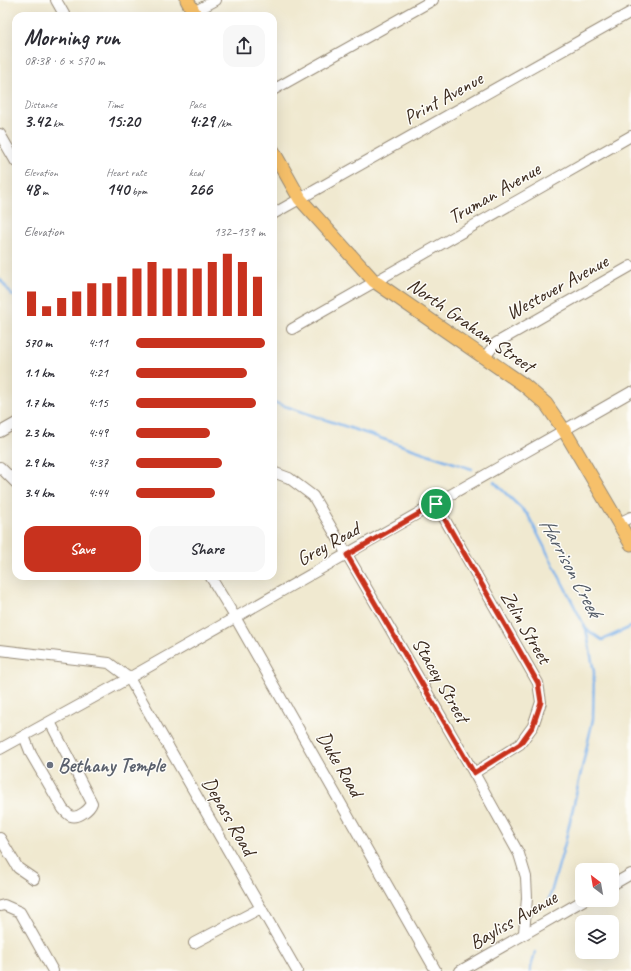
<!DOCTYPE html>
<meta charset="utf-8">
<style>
body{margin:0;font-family:Caveat,sans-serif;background:#f7f7f7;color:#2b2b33;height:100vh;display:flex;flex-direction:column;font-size:15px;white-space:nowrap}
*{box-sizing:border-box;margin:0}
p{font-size:13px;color:#7c7c81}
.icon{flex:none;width:22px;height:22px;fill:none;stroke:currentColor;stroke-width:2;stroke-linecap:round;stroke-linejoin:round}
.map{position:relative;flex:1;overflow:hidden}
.panel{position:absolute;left:12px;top:12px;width:265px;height:568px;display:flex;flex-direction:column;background:#fff;border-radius:12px;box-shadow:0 4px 16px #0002}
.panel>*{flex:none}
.needle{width:26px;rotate:329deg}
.tools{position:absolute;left:575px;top:863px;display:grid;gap:8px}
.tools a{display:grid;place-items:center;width:44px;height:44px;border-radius:8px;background:#fff;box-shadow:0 4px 16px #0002;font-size:20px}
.pin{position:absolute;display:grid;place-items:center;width:34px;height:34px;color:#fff;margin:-17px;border:2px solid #fff;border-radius:50%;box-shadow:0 1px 4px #0007}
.round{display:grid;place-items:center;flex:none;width:42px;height:42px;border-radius:12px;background:#f7f7f7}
.summary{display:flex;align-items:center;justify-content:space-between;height:68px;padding:0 12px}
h1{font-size:22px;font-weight:700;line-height:30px}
.stats{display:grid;grid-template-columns:repeat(3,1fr);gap:6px;height:68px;padding:4px 12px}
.stats div{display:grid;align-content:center}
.stats b{font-size:17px;font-weight:700}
.stats small{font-size:11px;font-weight:400}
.stats p{font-size:11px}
.chart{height:112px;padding:8px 12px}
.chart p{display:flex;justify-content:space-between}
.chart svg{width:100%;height:72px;margin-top:4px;stroke:#c8321e;stroke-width:6}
.cta{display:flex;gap:8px;margin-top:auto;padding:8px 12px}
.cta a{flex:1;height:46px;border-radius:12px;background:#c8321e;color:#fff;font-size:16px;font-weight:700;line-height:46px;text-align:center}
.cta a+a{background:#f7f7f7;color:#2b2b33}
ul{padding:0 12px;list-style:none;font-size:13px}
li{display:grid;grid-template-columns:64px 48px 1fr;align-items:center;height:30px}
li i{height:10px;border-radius:5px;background:#c8321e}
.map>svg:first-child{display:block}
</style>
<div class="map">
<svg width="631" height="971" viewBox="0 0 631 971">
<rect width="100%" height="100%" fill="#fdfcf7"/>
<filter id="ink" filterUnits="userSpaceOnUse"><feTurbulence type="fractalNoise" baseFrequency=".025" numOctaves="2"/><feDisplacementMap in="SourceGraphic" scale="8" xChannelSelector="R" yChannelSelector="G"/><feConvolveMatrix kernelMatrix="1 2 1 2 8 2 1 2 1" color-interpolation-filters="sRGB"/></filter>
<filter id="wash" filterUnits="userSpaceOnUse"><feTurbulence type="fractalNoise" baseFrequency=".012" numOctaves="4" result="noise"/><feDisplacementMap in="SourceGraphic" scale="16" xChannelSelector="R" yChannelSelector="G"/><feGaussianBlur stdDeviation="0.9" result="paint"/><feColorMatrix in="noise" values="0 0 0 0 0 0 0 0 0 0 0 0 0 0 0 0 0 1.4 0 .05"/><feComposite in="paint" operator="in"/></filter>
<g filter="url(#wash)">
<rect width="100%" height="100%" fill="#f0e9d0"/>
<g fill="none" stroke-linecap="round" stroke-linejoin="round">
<g stroke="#7db2eb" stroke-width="2.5">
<path d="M0,279L12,295L16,297"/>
<path d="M273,402L472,469"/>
<path d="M494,482L528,515L586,629L602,640L631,627"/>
<path d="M547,907L565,843L593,719L594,672L586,629"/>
<path d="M530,971L535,952"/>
</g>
</g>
</g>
<g filter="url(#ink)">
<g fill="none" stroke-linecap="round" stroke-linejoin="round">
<defs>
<g id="minor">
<path d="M56,0L65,16"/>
<path d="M194,12L216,0"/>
<path d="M273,90L433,0"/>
<path d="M0,134L16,162"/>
<path d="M273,214L631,12"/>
<path d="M292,329L631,136"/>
<path d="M484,358L496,343L631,266"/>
<path d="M0,432L16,423"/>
<path d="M0,467L16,483"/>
<path d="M273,472L289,478L313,496L474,773L519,854L526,877L527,898L524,933"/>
<path d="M436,504L538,683L541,702L533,726L520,744L474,773"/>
<path d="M619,523L631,517"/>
<path d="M210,576L235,617L436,971"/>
<path d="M0,650L109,663L129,678L297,971"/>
<path d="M24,736L31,754L63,809C65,811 68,815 71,816C78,819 90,809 92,803L50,722"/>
<path d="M0,749L129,678L631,392"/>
<path d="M0,838L18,868L34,879"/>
<path d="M612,885L631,874"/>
<path d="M0,906L4,905L20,912L53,971"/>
<path d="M194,943L261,908"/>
<path d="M460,971L584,900"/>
</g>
<g id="major">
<path d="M187,0L196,16"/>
<path d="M273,151L300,199L374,281L524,385L546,404L564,430L631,544"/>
</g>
</defs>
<use href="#minor" stroke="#968a77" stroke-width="12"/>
<use href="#major" stroke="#968a77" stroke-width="15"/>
<use href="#minor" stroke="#fff" stroke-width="10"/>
<use href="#major" stroke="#f6c06b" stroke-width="13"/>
</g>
</g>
<g fill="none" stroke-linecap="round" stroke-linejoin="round" filter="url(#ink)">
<defs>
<path id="route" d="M436,504L538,683L541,702L533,726L520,744L474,773L347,555Z"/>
</defs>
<use href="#route" stroke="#fff" stroke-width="8"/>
<use href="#route" stroke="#c8321e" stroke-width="5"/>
</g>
<circle fill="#6b7280" stroke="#fdfcf7" stroke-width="1.5" cx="50" cy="765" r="4"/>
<g text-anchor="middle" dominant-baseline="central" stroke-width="3" stroke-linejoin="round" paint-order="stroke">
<g font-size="20" fill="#3b2a1e" stroke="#fdfcf7">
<text transform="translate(443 98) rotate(-29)">Print Avenue</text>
<text transform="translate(494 193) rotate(-30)">Truman Avenue</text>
<text transform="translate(557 287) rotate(-29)">Westover Avenue</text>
<text transform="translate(471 325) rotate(35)">North Graham Street</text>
<text transform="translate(328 544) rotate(-29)">Grey Road</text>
<text transform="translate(526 627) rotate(60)">Zelin Street</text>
<text transform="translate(441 680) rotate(60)">Stacey Street</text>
<text transform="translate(340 764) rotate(60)">Duke Road</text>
<text transform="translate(229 816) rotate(60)">Depass Road</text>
<text transform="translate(513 920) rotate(-30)">Bayliss Avenue</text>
</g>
<g font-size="20" font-weight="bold" fill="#5b616d" stroke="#fdfcf7" text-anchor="start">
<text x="58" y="765">Bethany Temple</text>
</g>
<g font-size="21" font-style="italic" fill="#525a66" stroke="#fdfcf7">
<text transform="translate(571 567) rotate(62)">Harrison Creek</text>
</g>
</g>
</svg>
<div class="tools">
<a><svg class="needle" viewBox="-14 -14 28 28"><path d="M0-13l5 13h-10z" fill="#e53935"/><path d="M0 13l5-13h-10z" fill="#7c7c81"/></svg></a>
<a><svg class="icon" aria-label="layers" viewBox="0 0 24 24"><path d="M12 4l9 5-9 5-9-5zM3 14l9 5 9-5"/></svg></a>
</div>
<div class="pin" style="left:436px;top:504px;background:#1e9e55"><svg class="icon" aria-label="arrive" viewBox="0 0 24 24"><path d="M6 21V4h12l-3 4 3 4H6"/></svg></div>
<section class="panel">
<div class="summary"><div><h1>Morning run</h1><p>08:38 · 6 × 570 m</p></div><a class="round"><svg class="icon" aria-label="share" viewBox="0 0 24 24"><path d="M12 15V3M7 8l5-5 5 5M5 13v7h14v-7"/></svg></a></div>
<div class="stats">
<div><p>Distance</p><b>3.42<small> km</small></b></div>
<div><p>Time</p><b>15:20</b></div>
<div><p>Pace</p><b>4:29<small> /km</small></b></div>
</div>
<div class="stats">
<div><p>Elevation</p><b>48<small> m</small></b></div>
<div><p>Heart rate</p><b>140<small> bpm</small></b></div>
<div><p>kcal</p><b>266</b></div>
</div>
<div class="chart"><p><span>Elevation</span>132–139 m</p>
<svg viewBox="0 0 160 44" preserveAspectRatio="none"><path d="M5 44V29M15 44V38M25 44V33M35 44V29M45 44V24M55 44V24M65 44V20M75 44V15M85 44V11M95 44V15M105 44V15M115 44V15M125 44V11M135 44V6M145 44V11M155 44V20"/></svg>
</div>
<ul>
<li><b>570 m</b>4:11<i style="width:100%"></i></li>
<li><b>1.1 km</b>4:21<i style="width:86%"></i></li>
<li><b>1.7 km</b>4:15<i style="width:93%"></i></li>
<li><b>2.3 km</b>4:49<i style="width:57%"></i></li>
<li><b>2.9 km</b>4:37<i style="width:67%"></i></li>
<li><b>3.4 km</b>4:44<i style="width:61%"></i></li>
</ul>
<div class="cta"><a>Save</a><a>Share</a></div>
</section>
</div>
